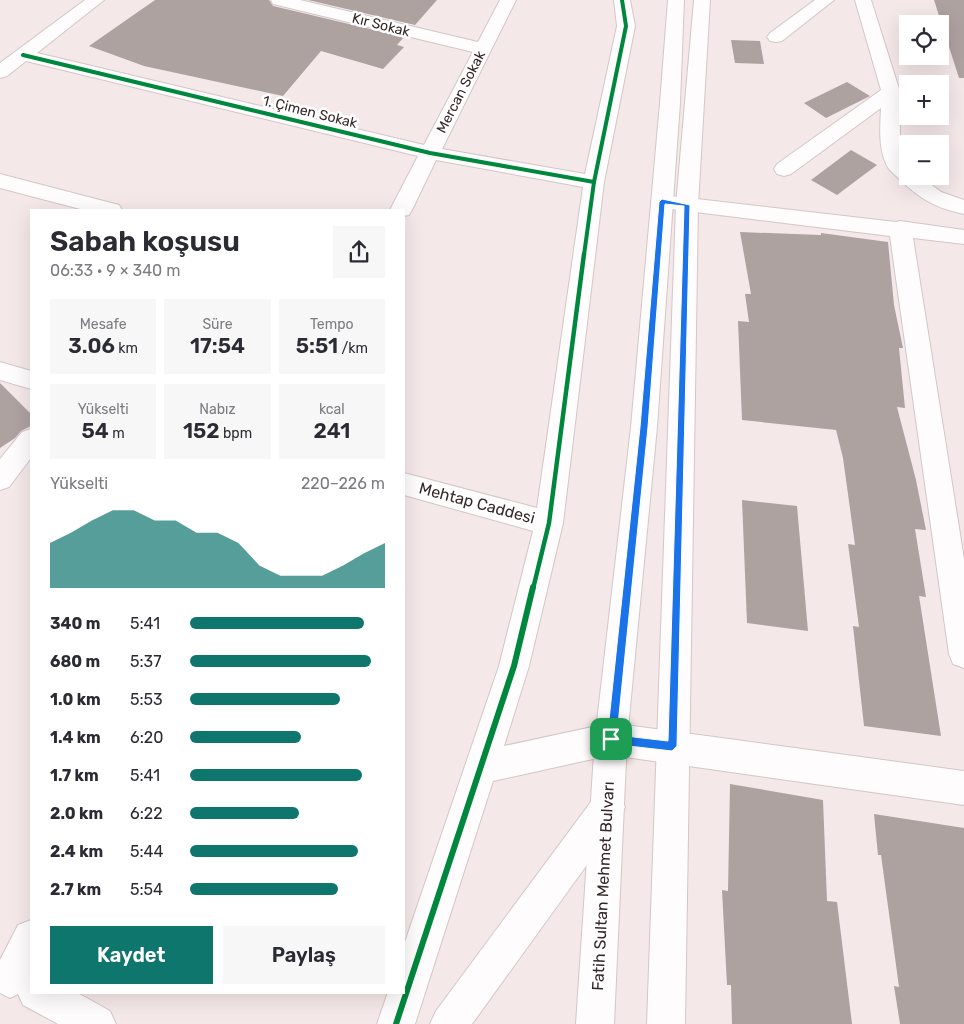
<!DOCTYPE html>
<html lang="tr">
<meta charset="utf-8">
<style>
body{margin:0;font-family:Rubik,sans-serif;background:#f7f7f7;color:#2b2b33;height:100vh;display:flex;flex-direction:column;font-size:19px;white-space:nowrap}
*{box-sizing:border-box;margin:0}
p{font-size:16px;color:#7c7c81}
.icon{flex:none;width:28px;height:28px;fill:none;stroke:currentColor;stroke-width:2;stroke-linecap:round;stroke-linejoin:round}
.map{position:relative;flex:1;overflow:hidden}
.details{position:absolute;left:30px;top:209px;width:375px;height:785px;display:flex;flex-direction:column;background:#fff;border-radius:0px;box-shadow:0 5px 20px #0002}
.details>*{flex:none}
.buttons{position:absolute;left:899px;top:15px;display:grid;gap:10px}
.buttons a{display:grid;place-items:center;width:50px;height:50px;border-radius:0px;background:#fff;box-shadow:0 5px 20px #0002;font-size:25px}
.pin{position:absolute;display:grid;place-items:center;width:42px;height:42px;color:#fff;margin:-21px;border-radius:10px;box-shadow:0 2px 8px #0006}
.round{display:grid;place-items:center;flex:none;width:52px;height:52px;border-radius:0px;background:#f7f7f7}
.headline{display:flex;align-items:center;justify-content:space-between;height:85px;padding:0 20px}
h1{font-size:28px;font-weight:600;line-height:38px}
.stats{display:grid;grid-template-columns:repeat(3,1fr);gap:8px;height:85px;padding:5px 20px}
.stats div{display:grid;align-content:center;border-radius:0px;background:#f7f7f7;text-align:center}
.stats b{font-size:21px;font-weight:600}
.stats small{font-size:14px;font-weight:400}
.stats p{font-size:14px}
.chart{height:140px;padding:10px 20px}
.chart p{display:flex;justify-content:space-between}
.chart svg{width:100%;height:90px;margin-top:5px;fill:#0f766e;opacity:.7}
.cta{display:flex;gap:10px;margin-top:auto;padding:10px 20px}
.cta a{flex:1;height:58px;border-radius:0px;background:#0f766e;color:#fff;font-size:20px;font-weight:600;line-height:58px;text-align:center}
.cta a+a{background:#f7f7f7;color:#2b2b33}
ul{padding:0 20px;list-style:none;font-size:16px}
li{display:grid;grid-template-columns:80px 60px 1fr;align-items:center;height:38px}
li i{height:12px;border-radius:6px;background:#0f766e}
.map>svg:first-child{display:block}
</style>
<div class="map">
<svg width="964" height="1024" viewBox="0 0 964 1024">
<rect width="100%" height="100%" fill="#f5e8e9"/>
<g fill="#aea2a1">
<path d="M155,0H269L273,6L404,37L397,45L404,47L383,69L321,51L283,96L144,66L89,46Z"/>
<path d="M308,0H437L415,25Z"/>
<path d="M934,0H964V78H959Z"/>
<path d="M731,40L760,41L764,64L735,63Z"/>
<path d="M847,82L870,96L826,118L804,103Z"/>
<path d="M851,150L877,165L837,195L811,180Z"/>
<path d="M740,232L821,235V233L888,242L894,305L903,348H899L905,408L897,407L916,480L926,530L915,529L926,597L919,596L941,736L864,726L853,626L859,627L848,544L855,545L843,458L836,430L742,420L738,321L749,322L745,294H751Z"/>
<path d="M0,383L31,414V426L21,431L15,438L0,448Z"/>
<path d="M742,500L797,506L808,631L747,623Z"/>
<path d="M730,784L823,800L827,901L837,902L852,1024H732L731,985H727L722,890L728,891Z"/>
<path d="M874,814L964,828V1024H900L894,986L899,987L881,855H878Z"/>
</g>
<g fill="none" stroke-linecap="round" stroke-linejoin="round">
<defs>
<g id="minor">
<path d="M85,0H104L37,53L424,145L473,52L273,4L271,0H300L478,42L500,0H516L442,149L585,174L617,26L614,0H630L635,26L604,182L563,523L529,666L504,746L611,723L964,771V805L611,755L493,781L415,1024H377L388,992H404V945L499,666L533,531L404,495V473L537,508L583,187L436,160L412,210L409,215L404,216V210H390L418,156L26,61L7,76L0,78V63Z"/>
<path d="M815,0H834L782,41L776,42L770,41L767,37L770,33Z"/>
<path d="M855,0H871L900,92V138L908,164V176H920L941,192L964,200V214C929,207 913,193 889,169C878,152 880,127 881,108L791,174L784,176L777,174L774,169L777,164L881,90Z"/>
<path d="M0,174L119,205L122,210H84L0,188Z"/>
<path d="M662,195L896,222L900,221L964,230V244L913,238L964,559V668L953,664L949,654L890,236L655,207L651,202L655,197Z"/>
<path d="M0,362L31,371V389L0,380Z"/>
<path d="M31,429V458L9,487L0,490V459L22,432Z"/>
<path d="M608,790L620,795L625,807L620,819L472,1024H430L436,1011L596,795Z"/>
<path d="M31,920V992H76L110,1011L116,1024H58L23,1005L18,994L10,998L0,993V960L18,925Z"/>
</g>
<g id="secondary">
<path d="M668,0H684L680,103L657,427L627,739L614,1024H576L595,739L631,427L660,103Z"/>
<path d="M694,0H710L698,205L685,1024H647L676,205Z"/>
</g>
</defs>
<use href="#minor" stroke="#d3c6c7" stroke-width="2"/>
<use href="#secondary" stroke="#d3c6c7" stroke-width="2"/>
<use href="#minor" fill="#fefcfc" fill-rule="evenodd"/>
<use href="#secondary" fill="#fefcfc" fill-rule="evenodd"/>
<defs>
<g id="cycleway-far2">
<path d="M23,55L430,153L594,182"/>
<path d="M584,255L594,182L626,26L622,0"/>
</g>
<path id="cycleway-far1" d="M533,589L549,523L584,254"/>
<path id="cycleway" d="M396,1024L514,666L533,587"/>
</defs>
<use href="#cycleway-far2" stroke="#fff" stroke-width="6"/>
<use href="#cycleway-far1" stroke="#fff" stroke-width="8"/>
<use href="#cycleway" stroke="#fff" stroke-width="9"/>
<use href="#cycleway-far2" stroke="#00873e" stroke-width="4"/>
<use href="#cycleway-far1" stroke="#00873e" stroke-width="4.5"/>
<use href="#cycleway" stroke="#00873e" stroke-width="6"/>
</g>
<path fill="#1a73e8" stroke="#fff" fill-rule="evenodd" d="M662,199L690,205L677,746L672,751L611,744L607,739L640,427L659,202ZM665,204L684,206L668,741L617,735L648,427Z"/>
<g text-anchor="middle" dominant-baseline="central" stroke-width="5" stroke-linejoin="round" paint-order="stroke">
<g font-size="14" fill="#37272a" stroke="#fff">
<text transform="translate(381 25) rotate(14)">Kır Sokak</text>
<text transform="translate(461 92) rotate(-63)">Mercan Sokak</text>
<text transform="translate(310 112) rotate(14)">1. Çimen Sokak</text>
</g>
<g font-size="16" fill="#37272a" stroke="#fff">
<text transform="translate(477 503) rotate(15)">Mehtap Caddesi</text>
<text transform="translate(603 886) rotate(-87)">Fatih Sultan Mehmet Bulvarı</text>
</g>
</g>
</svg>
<div class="buttons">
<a><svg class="icon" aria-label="locate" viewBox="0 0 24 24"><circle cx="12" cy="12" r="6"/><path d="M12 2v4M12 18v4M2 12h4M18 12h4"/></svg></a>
<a>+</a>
<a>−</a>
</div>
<div class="pin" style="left:611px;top:739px;background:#1e9e55"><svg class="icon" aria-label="arrive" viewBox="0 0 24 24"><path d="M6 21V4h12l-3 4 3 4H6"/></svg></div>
<section class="details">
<div class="headline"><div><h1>Sabah koşusu</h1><p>06:33 · 9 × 340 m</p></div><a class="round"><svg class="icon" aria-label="share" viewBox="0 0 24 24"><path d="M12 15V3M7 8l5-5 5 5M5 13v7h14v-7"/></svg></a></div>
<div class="stats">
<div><p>Mesafe</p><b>3.06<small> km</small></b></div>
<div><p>Süre</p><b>17:54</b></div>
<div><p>Tempo</p><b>5:51<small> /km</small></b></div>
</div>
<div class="stats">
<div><p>Yükselti</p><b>54<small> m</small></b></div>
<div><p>Nabız</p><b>152<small> bpm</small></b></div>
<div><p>kcal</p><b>241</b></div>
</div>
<div class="chart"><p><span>Yükselti</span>220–226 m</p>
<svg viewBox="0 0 160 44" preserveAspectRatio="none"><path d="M0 44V22L10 17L20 11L30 6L40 6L50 11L60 11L70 17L80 17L90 22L100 33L110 38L120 38L130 38L140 33L150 27L160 22V44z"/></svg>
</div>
<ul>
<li><b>340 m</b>5:41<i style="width:89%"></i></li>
<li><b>680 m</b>5:37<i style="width:93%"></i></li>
<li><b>1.0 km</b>5:53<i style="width:77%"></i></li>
<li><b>1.4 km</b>6:20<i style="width:57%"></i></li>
<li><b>1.7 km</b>5:41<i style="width:88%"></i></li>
<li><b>2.0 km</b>6:22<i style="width:56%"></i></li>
<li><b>2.4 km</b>5:44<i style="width:86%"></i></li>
<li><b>2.7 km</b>5:54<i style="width:76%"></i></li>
</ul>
<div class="cta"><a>Kaydet</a><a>Paylaş</a></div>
</section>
</div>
